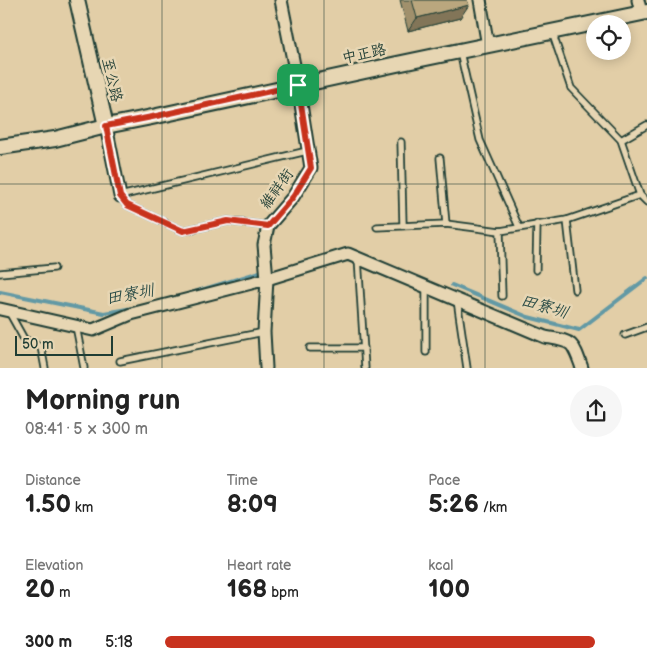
<!DOCTYPE html>
<meta charset="utf-8">
<style>
body{margin:0;font-family:"Balsamiq Sans","LXGW WenKai TC",sans-serif;background:#f6f6f6;color:#222;height:100vh;display:flex;flex-direction:column;font-size:19px;white-space:nowrap}
*{box-sizing:border-box;margin:0}
p{font-size:16px;color:#767676}
.icon{flex:none;width:28px;height:28px;fill:none;stroke:currentColor;stroke-width:2;stroke-linecap:round;stroke-linejoin:round}
.map{position:relative;height:368px;overflow:hidden}
.drawer{display:flex;flex-direction:column;background:#fff;flex:1}
.drawer>*{flex:none}
.fabs{position:absolute;left:586px;top:15px;display:grid;gap:10px}
.fabs a{display:grid;place-items:center;width:45px;height:45px;border-radius:50%;background:#fff;box-shadow:0 2px 12px #0003;font-size:25px}
.scale{position:absolute;left:15px;bottom:12px;width:98px;box-sizing:border-box;padding-left:5px;border:2px solid #1f3d34;border-top:0;font-size:14px;line-height:18px;white-space:nowrap;color:#1f3d34;-webkit-text-stroke:4px #e7d6b3;paint-order:stroke}
.pin{position:absolute;display:grid;place-items:center;width:42px;height:42px;color:#fff;margin:-21px;border-radius:10px;box-shadow:0 2px 8px #0006}
.round{display:grid;place-items:center;flex:none;width:52px;height:52px;border-radius:26px;background:#f6f6f6}
.headline{display:flex;align-items:center;justify-content:space-between;height:85px;padding:0 25px}
h1{font-size:28px;font-weight:700;line-height:38px}
.figures{display:grid;grid-template-columns:repeat(3,1fr);gap:8px;height:85px;padding:5px 25px}
.figures div{display:grid;align-content:center}
.figures b{font-size:25px;font-weight:700}
.figures small{font-size:14px;font-weight:400}
.figures p{font-size:14px}
ul{padding:0 25px;list-style:none;font-size:16px}
li{display:grid;grid-template-columns:80px 60px 1fr;align-items:center;height:38px}
li i{height:12px;border-radius:6px;background:#c8321e}
.map>svg:first-child{display:block}
</style>
<div class="map">
<svg width="647" height="368" viewBox="0 0 647 368">
<rect width="100%" height="100%" fill="#e2cea7"/>
<filter id="ink" filterUnits="userSpaceOnUse"><feTurbulence type="fractalNoise" baseFrequency=".02" numOctaves="2"/><feDisplacementMap in="SourceGraphic" scale="10" xChannelSelector="R" yChannelSelector="G"/><feConvolveMatrix kernelMatrix="1 2 1 2 8 2 1 2 1" color-interpolation-filters="sRGB"/></filter>
<g filter="url(#ink)">
<g fill="none" stroke-linecap="round" stroke-linejoin="round">
<g stroke="#6299a5" stroke-width="4">
<path d="M452,285L528,317L579,330L647,278"/>
<path d="M0,292L104,313L133,308"/>
<path d="M188,294L263,271"/>
</g>
<defs>
<g id="service">
<path d="M552,32L571,88L621,140L640,195L647,202"/>
<path d="M460,52L480,140L519,227"/>
<path d="M621,140L647,125"/>
<path d="M401,142L403,225"/>
<path d="M440,158L446,224"/>
<path d="M567,220L575,290"/>
<path d="M268,226L228,221L183,231L127,205L120,196L307,151"/>
<path d="M377,227L446,224L500,231L567,220L640,195"/>
<path d="M500,231L502,296"/>
<path d="M358,258L365,368"/>
<path d="M536,270L537,224"/>
<path d="M0,273L54,268"/>
<path d="M426,286V352"/>
<path d="M457,300L467,368"/>
<path d="M9,312L24,339L41,347L45,368"/>
<path d="M76,326L84,368"/>
<path d="M625,335L647,327"/>
<path d="M310,348H364"/>
<path d="M120,361L264,332"/>
</g>
<g id="minor">
<path d="M480,0L488,46"/>
<path d="M638,0L641,13"/>
<path d="M106,126L120,196"/>
<path d="M0,309L93,330L131,314L267,279L348,254L545,337C573,342 572,340 582,368"/>
<path d="M266,368L264,332L267,279L264,245L268,226L293,197L311,168L298,85L281,0"/>
</g>
<g id="tertiary">
<path d="M77,0L106,126"/>
<path d="M0,147L55,139L106,126L152,117L397,64L647,12"/>
</g>
</defs>
<use href="#service" stroke="#1f3d34" stroke-width="9"/>
<use href="#minor" stroke="#1f3d34" stroke-width="15"/>
<use href="#tertiary" stroke="#1f3d34" stroke-width="18"/>
<use href="#service" stroke="#e7d6b3" stroke-width="5.5"/>
<use href="#minor" stroke="#e7d6b3" stroke-width="11"/>
<use href="#tertiary" stroke="#e7d6b3" stroke-width="14"/>
</g>
<path fill="#a0906c" stroke="#1f3d34" d="M400,0H467L460,18L408,31Z"/>
<path fill="#827558" stroke="#1f3d34" d="M469,5L460,18L408,31L417,18Z"/>
<path fill="#baa77e" stroke="#1f3d34" d="M412,0H467L469,5L417,18Z"/>
</g>
<g fill="none" stroke-linecap="round" stroke-linejoin="round" filter="url(#ink)">
<defs>
<path id="route" d="M298,85L311,168L293,197L268,226L228,221L183,231L127,205L120,196L106,126L152,117Z"/>
</defs>
<use href="#route" stroke="#fff" stroke-width="10"/>
<use href="#route" stroke="#c8321e" stroke-width="6"/>
</g>
<path fill="none" stroke="#1f3d34" stroke-width="1" stroke-opacity="0.55" d="M162,0V368M324,0V368M485,0V368M0,184H647"/>
<g text-anchor="middle" dominant-baseline="central" stroke-width="5" stroke-linejoin="round" paint-order="stroke">
<g font-size="15" fill="#1f3d34" stroke="#e7d6b3">
<text transform="translate(364 54) rotate(-12)">中正路</text>
<text transform="translate(112 80) rotate(77)">至公路</text>
<text transform="translate(277 189) rotate(-54)">維祥街</text>
</g>
<g font-size="16" font-style="italic" fill="#2a4c47" stroke="#e7d6b3">
<text transform="translate(130 295) rotate(-11)">田寮圳</text>
<text transform="translate(544 307) rotate(16)">田寮圳</text>
</g>
</g>
</svg>
<div class="fabs">
<a><svg class="icon" aria-label="locate" viewBox="0 0 24 24"><circle cx="12" cy="12" r="6"/><path d="M12 2v4M12 18v4M2 12h4M18 12h4"/></svg></a>
</div>
<div class="scale">50 m</div>
<div class="pin" style="left:298px;top:85px;background:#1e9e55"><svg class="icon" aria-label="arrive" viewBox="0 0 24 24"><path d="M6 21V4h12l-3 4 3 4H6"/></svg></div>
</div>
<section class="drawer">
<div class="headline"><div><h1>Morning run</h1><p>08:41 · 5 × 300 m</p></div><a class="round"><svg class="icon" aria-label="share" viewBox="0 0 24 24"><path d="M12 15V3M7 8l5-5 5 5M5 13v7h14v-7"/></svg></a></div>
<div class="figures">
<div><p>Distance</p><b>1.50<small> km</small></b></div>
<div><p>Time</p><b>8:09</b></div>
<div><p>Pace</p><b>5:26<small> /km</small></b></div>
</div>
<div class="figures">
<div><p>Elevation</p><b>20<small> m</small></b></div>
<div><p>Heart rate</p><b>168<small> bpm</small></b></div>
<div><p>kcal</p><b>100</b></div>
</div>
<ul>
<li><b>300 m</b>5:18<i style="width:94%"></i></li>
</ul>
</section>
